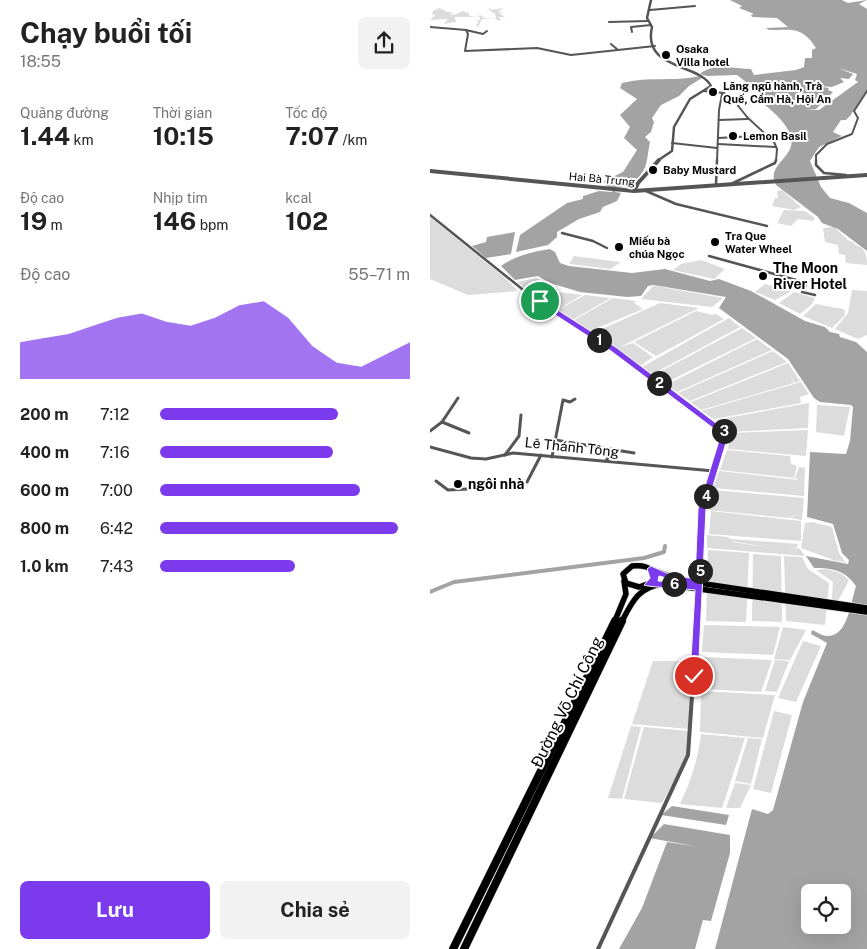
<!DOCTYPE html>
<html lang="vi">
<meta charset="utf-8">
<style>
body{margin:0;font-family:"Public Sans",sans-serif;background:#f2f2f2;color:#222;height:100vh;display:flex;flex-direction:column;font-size:19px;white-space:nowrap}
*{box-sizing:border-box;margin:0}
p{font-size:16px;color:#767676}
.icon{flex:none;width:28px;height:28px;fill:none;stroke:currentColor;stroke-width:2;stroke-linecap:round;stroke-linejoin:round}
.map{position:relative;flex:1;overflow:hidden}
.side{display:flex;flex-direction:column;background:#fff;width:430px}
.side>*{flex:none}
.fabs{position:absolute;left:371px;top:884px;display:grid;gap:10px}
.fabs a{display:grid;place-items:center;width:50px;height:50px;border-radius:8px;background:#fff;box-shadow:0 5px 20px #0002;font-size:25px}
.pin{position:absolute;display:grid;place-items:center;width:42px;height:42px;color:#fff;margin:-21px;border:2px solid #fff;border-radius:50%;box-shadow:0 1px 5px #0007}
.km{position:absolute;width:25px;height:25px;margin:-12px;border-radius:50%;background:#222;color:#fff;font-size:14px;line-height:25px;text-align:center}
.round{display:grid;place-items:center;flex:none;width:52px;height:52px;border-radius:8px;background:#f2f2f2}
.summary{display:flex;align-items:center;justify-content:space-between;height:85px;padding:0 20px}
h1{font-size:28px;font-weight:700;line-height:38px}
.metrics{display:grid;grid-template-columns:repeat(3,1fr);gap:8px;height:85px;padding:5px 20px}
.metrics div{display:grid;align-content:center}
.metrics b{font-size:25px;font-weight:700}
.metrics small{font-size:14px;font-weight:400}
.metrics p{font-size:14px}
.chart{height:140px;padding:10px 20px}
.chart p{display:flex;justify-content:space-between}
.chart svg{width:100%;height:90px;margin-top:5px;fill:#7c3aed;opacity:.7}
.button{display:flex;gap:10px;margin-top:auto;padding:10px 20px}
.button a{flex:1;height:58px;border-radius:8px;background:#7c3aed;color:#fff;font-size:20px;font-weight:700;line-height:58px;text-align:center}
.button a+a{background:#f2f2f2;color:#222}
ul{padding:0 20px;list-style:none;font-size:16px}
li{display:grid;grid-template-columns:80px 60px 1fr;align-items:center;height:38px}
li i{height:12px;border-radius:6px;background:#7c3aed}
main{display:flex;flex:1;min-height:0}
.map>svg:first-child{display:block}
</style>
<main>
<section class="side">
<div class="summary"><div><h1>Chạy buổi tối</h1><p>18:55</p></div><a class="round"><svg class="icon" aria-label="share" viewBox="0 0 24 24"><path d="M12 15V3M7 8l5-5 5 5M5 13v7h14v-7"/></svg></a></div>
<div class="metrics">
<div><p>Quãng đường</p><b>1.44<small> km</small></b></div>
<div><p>Thời gian</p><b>10:15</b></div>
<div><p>Tốc độ</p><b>7:07<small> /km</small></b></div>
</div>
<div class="metrics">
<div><p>Độ cao</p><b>19<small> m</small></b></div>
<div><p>Nhịp tim</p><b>146<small> bpm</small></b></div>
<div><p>kcal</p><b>102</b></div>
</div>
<div class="chart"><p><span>Độ cao</span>55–71 m</p>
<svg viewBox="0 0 160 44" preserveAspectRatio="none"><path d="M0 44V26L10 24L20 22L30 18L40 14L50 12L60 16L70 18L80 14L90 8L100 6L110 14L120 28L130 36L140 38L150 32L160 26V44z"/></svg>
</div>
<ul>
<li><b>200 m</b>7:12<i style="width:71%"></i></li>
<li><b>400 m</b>7:16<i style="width:69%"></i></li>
<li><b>600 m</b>7:00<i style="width:80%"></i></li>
<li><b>800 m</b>6:42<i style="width:95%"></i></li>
<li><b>1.0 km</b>7:43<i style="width:54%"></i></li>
</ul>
<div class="button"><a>Lưu</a><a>Chia sẻ</a></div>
</section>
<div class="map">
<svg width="437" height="949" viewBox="0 0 437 949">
<rect width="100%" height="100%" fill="#fff"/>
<g fill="#dcdcdc">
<path d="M60,7L61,10L73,8L68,12L75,13H69L75,17H68L71,19L68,21L65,18L52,19L48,27L46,25L49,22L46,20H50V17H25L26,22L14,24L18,19L0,20L5,15L2,14L3,11L9,8L17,12H24L20,14L24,15L33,11L40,14L39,16L47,17L50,15L55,18H66L65,14L59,10Z"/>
<path d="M352,190L371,207L364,210L342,206L345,198H348L347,191Z"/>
<path d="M354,210L375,211L385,218L383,221L368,219L361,226L347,223Z"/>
<path d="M0,217L74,277L88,291L38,295L0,279Z"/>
<path d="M404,227L418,240L426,244L424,245C435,246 437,256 437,265L416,263L415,255L409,254L408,245L395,242L393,228Z"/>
<path d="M144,256L190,262H191L180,269L139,264Z"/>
<path d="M271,260L295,269L284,279L243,270L251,264Z"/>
<path d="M106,278L117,283L111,286L113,290H118L105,296L87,282Z"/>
<path d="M335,284L360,291V292L345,300L325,292Z"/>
<path d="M223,286H226L293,298L282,307L211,299Z"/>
<path d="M422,290L437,291V335L428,339L405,329L418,313Z"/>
<path d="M120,291L152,295L127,310L106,298Z"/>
<path d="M364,292L385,298L382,304L370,314L349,303Z"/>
<path d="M155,295L181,298L142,320L128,310Z"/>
<path d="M183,298L206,301L204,303L213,309L160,331L144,320Z"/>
<path d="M230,303L269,308L190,347L203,343L223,357L210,366L163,333Z"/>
<path d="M386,304L413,309L415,311V315L402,328L373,316Z"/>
<path d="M266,311L282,315L286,314L294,319L226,356L204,342Z"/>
<path d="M299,318L310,327L223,374L212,367Z"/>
<path d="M312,328L326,338L235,383L224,375Z"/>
<path d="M327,339L342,350L247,392L236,385Z"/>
<path d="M343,351L357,362L260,401L248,393Z"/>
<path d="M358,363L370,381L365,383L360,375L364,383L271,410L261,402Z"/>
<path d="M371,382L379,394L370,397L371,403L284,419L271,411Z"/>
<path d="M379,403L378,428L300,432L286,420Z"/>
<path d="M387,405L420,407L414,436L386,432Z"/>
<path d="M378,430L376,456L298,449L300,433Z"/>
<path d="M297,450L360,456L361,464L367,466L364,478L290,470Z"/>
<path d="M369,467L375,468L374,496L283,488L289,471L369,480L365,478Z"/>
<path d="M284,490L374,498L372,520L360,518L368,514L358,518L278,510Z"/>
<path d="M281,511L371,521V541L279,534Z"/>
<path d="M382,522L402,527L409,553L415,562L406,561L371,548L375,523Z"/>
<path d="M277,535L298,537L303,542L352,550L302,541L300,539L368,544L366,548L355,550L369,548L375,556L277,548Z"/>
<path d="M278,550L319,553L316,622L276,621Z"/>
<path d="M323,554L351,556L352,622L322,621Z"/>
<path d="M354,556L372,557L378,569L399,583L395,625L356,621Z"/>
<path d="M397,569L412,574L419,580L408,601L401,610L403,582L386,570Z"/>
<path d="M274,625L350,627L343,655L272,652Z"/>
<path d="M353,627L376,630L360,660L344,659Z"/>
<path d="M373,641L391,646L366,702L348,698Z"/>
<path d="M273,657L342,660L331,692L271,689Z"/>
<path d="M345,660L359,661L347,692L335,691Z"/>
<path d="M223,661H266L259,729L202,724Z"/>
<path d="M271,691L345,695L333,738L270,732Z"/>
<path d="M344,711L362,715L341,793L323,789Z"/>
<path d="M201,726L211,727L192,799L178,798Z"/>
<path d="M214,727L259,731L257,757L232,803L194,799Z"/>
<path d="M271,734L315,738L292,808L250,804C261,781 268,759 271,734Z"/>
<path d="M318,738L332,739L321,784L305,781Z"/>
<path d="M305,783L321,785L310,808H296Z"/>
</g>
<g fill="#a3a3a3" fill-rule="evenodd">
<path d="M300,0H412L418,3L437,0L429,4L437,9V90L420,116L416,120H411L403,132L412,136L389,147L380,161L391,187L400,198L419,203L437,213V251L408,229L392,223L388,217L346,185C331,156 396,155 335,105L337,104L325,89L307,75L277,76L270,74C282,63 306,69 321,69L324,75L366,70L374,67L375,58H382V50L386,48C372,26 362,30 339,30L336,28L358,27L347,18L322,17L321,15L324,14L309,8L312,6ZM408,68L427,74L425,80L428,82L389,110L376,109H386L403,92L398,90L399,88L380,85L402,87L414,82L410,78L419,79L423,74Z"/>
<path d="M270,76L272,78L259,86L249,96L231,105L222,118L224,122L221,132L215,137L220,142C216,161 219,170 202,183V186L187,188L185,192L191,193L187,201L173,207L170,212L149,219L127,232V237L118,245L86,252L90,235L137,203L153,199V196L169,191L182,192L184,188L176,186L174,181L193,172L207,150L194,138L200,127L190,115L207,99L190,88L192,83C219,76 244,82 270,76Z"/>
<path d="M85,232L81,254L56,258L42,246L56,242L57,237Z"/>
<path d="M120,249L125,252L130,263L139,266L202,273L235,269L280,281L289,279L321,291L375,321L395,327L400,332L409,334L410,337L426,342L437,352V949H285L322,809L338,814L343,810L373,702L397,643L381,634L382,630C387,632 392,636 397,636C418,637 421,601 426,586C415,570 402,568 384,568L376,556L418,564L419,560L412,553L403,524L377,517L380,452L416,454L420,441L423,407L421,405L390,402L384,398L358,359L289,308L296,297L223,285L218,286L211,296L197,297L150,292L120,283L108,276L85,280L71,266C86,255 103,252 120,249ZM380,892H412V925H380Z"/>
<path d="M242,806L299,815L296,825L231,815Z"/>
<path d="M234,824L300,835V853L281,921L273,920L265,949H189L212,908L237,842L269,847L220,838Z"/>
</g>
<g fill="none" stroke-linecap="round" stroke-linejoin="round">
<path stroke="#a3a3a3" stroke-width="4" d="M0,592L24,582L214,558L234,552L235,546"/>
<defs>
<g id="primary-far1">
<path d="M202,566C212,565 220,566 225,575L223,582L209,587L196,583L193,574Z"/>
<path d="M221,569L249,580L437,608"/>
<path d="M184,623L196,594L194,581"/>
<path d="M191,623C202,602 208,587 233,584L437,612"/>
</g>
<g id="primary">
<path d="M23,949L185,621"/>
<path d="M34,949L192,621"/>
</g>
</defs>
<use href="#primary-far1" stroke="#dbdbdb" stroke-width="7"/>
<use href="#primary" stroke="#dbdbdb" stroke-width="9"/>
<g stroke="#555" stroke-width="2">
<path d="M220,10L265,6"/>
<path d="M179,22L218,21"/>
<path d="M0,27L36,30L38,34L35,51L107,48L141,55L225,46"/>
<path d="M36,30L53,34L57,31"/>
<path d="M202,32L201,27L221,25"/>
<path d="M181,44L188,50"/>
<path d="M273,91L294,93L302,98L317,117L344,142L347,149L346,161"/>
<path d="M289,120L318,119"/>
<path d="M288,138L325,136"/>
<path d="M242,143L287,148"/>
<path d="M288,144L345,147"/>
<path d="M287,161L289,110L292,94"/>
<path d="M386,161V155L397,144L422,134L428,118L424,111L437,91"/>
</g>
<g stroke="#555" stroke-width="2.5">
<path d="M386,160V165L394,173L416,175"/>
<path d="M301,184L345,163L346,160"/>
<path d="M286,185L287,160"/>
<path d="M216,191L246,204L337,226"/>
<path d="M0,215L102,297L205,365"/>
<path d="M132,233L163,241L177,248"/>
<path d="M279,256L377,283L372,292L385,295"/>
</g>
<g stroke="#555" stroke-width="3">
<path d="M203,363L292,430L294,441L272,509L270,582"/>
<path d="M12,422L39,433"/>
<path d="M0,431L12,422L28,398"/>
<path d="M125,440L204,453"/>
<path d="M0,447L41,458L56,459L83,453L284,471"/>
<path d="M75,455L89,436L91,415"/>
<path d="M122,457L133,400L140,402L145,399"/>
<path d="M176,461L183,449"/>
<path d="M6,481L18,490L37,489"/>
<path d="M97,482L111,455"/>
<path d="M267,623L269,588"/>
</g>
<path stroke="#555" stroke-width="4" d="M168,949L258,755L267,621"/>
<path stroke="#555" stroke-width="2.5" d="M221,0L217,18L222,27C212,70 269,63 281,86L260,99L244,127L242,151L227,161"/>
<g stroke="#555" stroke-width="4">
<path d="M0,171L204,191L437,175"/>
<path d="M204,191L208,183L229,160"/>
</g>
<use href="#primary-far1" stroke="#000" stroke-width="5.5"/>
<use href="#primary" stroke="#000" stroke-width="8"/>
</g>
<path fill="#7c3aed" stroke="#fff" fill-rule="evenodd" d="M107,300H112L187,348L299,433L276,509L268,679H261L260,676L265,590C256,589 217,587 214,585L220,578L217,569L221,566L239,574L265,579L268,509L291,434L181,351L107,303ZM229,576L251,582L228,581Z"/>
<g fill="#000" stroke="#fff" stroke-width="2">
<circle cx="236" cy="55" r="5"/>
<circle cx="283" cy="92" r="5"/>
<circle cx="303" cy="136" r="5"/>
<circle cx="223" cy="170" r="5"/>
<circle cx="285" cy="242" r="5"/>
<circle cx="189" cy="247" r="5"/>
<circle cx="333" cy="276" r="5"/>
<circle cx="28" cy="484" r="5"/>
</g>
<g text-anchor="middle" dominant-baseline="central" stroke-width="4" stroke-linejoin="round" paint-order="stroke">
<g font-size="11" font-weight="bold" fill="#000" stroke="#fff" text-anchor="start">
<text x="246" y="49">Osaka<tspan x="246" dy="13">Villa hotel</tspan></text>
<text x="293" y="86">Lăng ngũ hành, Trà<tspan x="293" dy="13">Quế, Cẩm Hà, Hội An</tspan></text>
<text x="313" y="136">Lemon Basil</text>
<text x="233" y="170">Baby Mustard</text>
<text x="295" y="236">Tra Que<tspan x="295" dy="13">Water Wheel</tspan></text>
<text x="199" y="241">Miếu bà<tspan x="199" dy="13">chúa Ngọc</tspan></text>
</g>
<g font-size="11" fill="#000" stroke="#fff">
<text transform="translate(172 179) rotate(5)">Hai Bà Trưng</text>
</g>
<g font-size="14" font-weight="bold" fill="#000" stroke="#fff" text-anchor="start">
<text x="343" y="268">The Moon<tspan x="343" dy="16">River Hotel</tspan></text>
<text x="38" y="484">ngôi nhà</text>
</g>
<g font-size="14" fill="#000" stroke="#fff">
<text transform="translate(142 447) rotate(6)">Lê Thánh Tông</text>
</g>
<g font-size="16" fill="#000" stroke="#fff">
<text transform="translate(137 702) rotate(-64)">Đường Võ Chí Công</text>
</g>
</g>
</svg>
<div class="fabs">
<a><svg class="icon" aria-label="locate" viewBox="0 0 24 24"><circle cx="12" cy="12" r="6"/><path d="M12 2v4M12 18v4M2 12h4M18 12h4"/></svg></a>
</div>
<div class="pin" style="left:110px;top:301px;background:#1e9e55"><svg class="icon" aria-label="arrive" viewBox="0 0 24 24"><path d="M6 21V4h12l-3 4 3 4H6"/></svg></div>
<div class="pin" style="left:264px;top:676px;background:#d93025"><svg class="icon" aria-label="check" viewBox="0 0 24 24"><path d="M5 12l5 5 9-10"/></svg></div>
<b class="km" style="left:169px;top:340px">1</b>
<b class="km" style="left:229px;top:383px">2</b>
<b class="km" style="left:294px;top:431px">3</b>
<b class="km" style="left:276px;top:496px">4</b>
<b class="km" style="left:270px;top:571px">5</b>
<b class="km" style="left:244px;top:584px">6</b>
</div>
</main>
